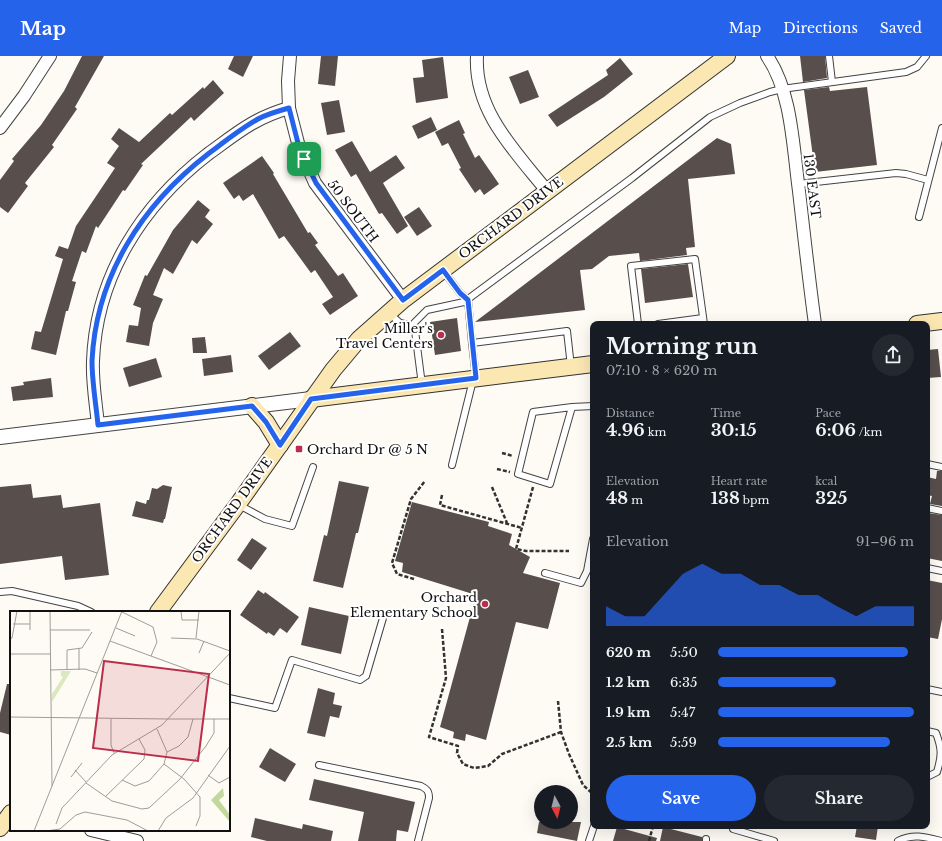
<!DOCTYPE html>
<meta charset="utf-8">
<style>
body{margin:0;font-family:"Libre Baskerville",serif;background:#242831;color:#f1f3f6;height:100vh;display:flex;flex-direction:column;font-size:15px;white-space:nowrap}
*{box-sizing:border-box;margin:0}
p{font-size:13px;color:#9ea1a6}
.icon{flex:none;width:22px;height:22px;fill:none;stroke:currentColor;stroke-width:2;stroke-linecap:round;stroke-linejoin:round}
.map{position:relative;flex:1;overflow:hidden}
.panel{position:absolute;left:590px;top:265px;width:340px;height:508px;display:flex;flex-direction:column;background:#171b24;border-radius:8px;box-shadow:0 4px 16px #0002}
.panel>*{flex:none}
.needle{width:26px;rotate:173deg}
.controls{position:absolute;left:534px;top:729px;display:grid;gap:8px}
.controls a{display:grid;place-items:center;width:44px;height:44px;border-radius:50%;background:#171b24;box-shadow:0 4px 16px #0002;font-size:20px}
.pin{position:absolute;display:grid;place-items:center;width:34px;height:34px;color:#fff;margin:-17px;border-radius:8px;box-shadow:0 2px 6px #0006}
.round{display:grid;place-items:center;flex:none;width:42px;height:42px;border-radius:21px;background:#242831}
.summary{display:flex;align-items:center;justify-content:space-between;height:68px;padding:0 16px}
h1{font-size:22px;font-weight:700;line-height:30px}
.stats{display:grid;grid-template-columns:repeat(3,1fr);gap:6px;height:68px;padding:4px 16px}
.stats div{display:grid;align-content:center}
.stats b{font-size:17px;font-weight:700}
.stats small{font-size:11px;font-weight:400}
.stats p{font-size:11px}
.chart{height:112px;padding:8px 16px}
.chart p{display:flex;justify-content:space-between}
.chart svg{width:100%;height:72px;margin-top:4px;fill:#2563eb;opacity:.7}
.button{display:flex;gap:8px;margin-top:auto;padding:8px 16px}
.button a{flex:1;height:46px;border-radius:24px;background:#2563eb;color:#fff;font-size:16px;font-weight:700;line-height:46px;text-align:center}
.button a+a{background:#242831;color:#f1f3f6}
ul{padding:0 16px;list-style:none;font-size:13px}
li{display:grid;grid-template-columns:64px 48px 1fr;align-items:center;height:30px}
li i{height:10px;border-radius:5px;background:#2563eb}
header{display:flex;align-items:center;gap:24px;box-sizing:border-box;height:56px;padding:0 20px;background:#2563eb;color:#fff}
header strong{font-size:19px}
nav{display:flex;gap:22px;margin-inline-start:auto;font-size:14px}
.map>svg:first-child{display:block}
</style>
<header>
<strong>Map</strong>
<nav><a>Map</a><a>Directions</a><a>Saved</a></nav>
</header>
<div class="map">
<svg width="942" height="785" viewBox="0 0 942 785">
<rect width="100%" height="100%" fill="#fefbf4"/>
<g fill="#584f4d">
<path d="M82,0H104L75,51L77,53L52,89L54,91L25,127L28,130L8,157L0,151V124L14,105L12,103L41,69L64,35Z"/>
<path d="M234,0H253L243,21L228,13Z"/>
<path d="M321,0H338L335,30L318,28Z"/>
<path d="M800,0H825L827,22L803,26Z"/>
<path d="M443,1L448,42L416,47L413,22L424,21L422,4Z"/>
<path d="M620,2L633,18L604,41L557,71L548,59L608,19L606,14Z"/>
<path d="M528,14L539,41L520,48L509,21Z"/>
<path d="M213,24L224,37L194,65L191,61L141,108L143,109L125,135L123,134L98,172L96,170L86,197L82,195L72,225L76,226L68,255H66L56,299L31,293L35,275L41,276L63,203L55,200L59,190L68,193L76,170L115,112L107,107L119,90L111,83L119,72L139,86L170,57L172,59L203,31L204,33Z"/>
<path d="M829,31L830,35L867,31L877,109L815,116L804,34Z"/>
<path d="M339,44L345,76L327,79L321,47Z"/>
<path d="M431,61L437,74L418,83L412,70Z"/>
<path d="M459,64L465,77L463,78L475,102L479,99L499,128L484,139L480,133L475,137L459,113L461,112L448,87L442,90L435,76Z"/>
<path d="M717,82L731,88L735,118L688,123L695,191L686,192L687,199L640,205L639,197L609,200L592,213L580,214L585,254L475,266Z"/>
<path d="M352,85L370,116L396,99L405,112L383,127L408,170L397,178L382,157L379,158L356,118L351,121L335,94Z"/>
<path d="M262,100L274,117L273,118L308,177L310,176L318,187L315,189L338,220L343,217L358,240L330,259L322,248L333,241L315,214L311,217L284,180L279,183L253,138L243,145L239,139L234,143L223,127Z"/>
<path d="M198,144L210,154L205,161L213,168L197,188L192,184L173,218L164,212L153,239L163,243L153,267L149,290L126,286L129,269L138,270L141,252L133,249L145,219L147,220L173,174Z"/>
<path d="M419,151L432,170L417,180L404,161Z"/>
<path d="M688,208L693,241L645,247L641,213Z"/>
<path d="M457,262L461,295L435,299L430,266Z"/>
<path d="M290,276L301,290L269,314L258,300Z"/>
<path d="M205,281L207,297H193L192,282Z"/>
<path d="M938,293L941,321L927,322V294Z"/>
<path d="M231,299L233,316L204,320L202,303Z"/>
<path d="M156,302L162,321L129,331L123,312Z"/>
<path d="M51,322L53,341L13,345L11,331L24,329L23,326Z"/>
<path d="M937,415H942V450L930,448L932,440L927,439V421L936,423Z"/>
<path d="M339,425L369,431L358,477H356L343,532L313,525L324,479L327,480Z"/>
<path d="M31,428L33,442L61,439L63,452L100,447L109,519L65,524L62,500L0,508V431Z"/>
<path d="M163,429L172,431L165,463H164L163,467L132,460L136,445L146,448L147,444H149L152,432L157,433Z"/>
<path d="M412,446L489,466L488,470L512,478L509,489L530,501L523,517L560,527L548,573L516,566L486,684L466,678L465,685L453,682L454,676L440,671L476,539L402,516L403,507L395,505Z"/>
<path d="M928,457L942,459V505L927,502V463Z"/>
<path d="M252,482L267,492L251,514L237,504Z"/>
<path d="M927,524L942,527V563L938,583L927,581Z"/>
<path d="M258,534L264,538L265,536L299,561L287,577L280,572L274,580L268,576L267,578L240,559Z"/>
<path d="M309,551L349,560L341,598L301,589Z"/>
<path d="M7,628H11V679L0,676V657Z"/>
<path d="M318,632L335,637L333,648L342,650L339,662L330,660L325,681L307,677Z"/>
<path d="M270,692L296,708L285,726L259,711Z"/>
<path d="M314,723L415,746L408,776L397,774L396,785H358L364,756L309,744Z"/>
<path d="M255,762L302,773L303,768L333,775L331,785H267L251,781Z"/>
<path d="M539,766H581L577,785L537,777Z"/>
<path d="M857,770H878L876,784L855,781Z"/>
<path d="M617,771L657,782L656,785H613Z"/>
<path d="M663,771L702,781V785H660Z"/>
</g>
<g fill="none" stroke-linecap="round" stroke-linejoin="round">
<defs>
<g id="service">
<path d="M829,0L832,26"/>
<path d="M798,128L896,117L906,118L928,124"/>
<path d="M919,161L942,72"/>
<path d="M443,214L460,237L468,244L472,287"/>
<path d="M390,258L400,267L414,270"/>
<path d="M638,268L631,210L695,203L704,268"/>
<path d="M658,268L703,262"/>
<path d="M476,322L472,287L567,275L571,311"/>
<path d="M422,329L414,267L427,254L464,246L632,122L710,61L740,47L770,36L782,33L906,16L917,11L926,0"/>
<path d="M572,351L550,428L518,418L533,356L572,351L593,350"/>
<path d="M927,408L942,411"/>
<path d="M452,409L473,324"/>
<path d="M239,449L265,463L292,470L313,411"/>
<path d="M927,452L942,455"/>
<path d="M927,512L942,515"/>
<path d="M545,517L581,527L587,515L593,483"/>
<path d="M0,536L12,535L78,550L91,556"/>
<path d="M927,633L942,636"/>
<path d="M229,642L275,652L292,604L360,624L366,620L383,562"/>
<path d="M927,675L936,677C942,693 942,699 937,716L927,721"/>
<path d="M319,709L421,730C427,733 429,735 429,742L418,785"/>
<path d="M733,770V773L774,785"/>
<path d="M589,785L594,770"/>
<path d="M706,785V783"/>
<path d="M898,785C913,777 926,781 941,785"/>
</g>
<g id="minor">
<path d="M477,0C474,55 515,95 547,135"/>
<path d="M767,0C792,36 793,92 799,135C804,179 809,224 815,268"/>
<path d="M289,52L299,91L315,127L403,244"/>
<path d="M0,72L24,40L50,0"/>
<path d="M98,369C96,348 92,326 93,305C96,220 142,149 208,98C237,77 254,62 289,52L288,25L290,0"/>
<path d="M91,774L137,785"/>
</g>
<path id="tertiary" d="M0,381L311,343"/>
<g id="secondary">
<path d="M917,268L942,265"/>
<path d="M311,343L593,308"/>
<path d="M252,350L266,366L280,389"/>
<path d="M158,556L238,448L333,314L359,283L403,244L727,0"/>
<path d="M0,772L11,757"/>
</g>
</defs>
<use href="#service" stroke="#434343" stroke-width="8"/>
<use href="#minor" stroke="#434343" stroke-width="14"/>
<use href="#tertiary" stroke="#434343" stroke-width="16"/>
<use href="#secondary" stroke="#323232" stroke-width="18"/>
<g stroke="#323232" stroke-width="2.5" stroke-dasharray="4 2" stroke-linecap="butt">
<path d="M502,397L513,400"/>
<path d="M497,413L510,416"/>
<path d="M492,431L507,467"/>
<path d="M533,431L516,493L526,495H569"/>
<path d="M442,439L440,449L522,472"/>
<path d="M414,523L397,518L392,507L411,443L425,425"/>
<path d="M442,573L446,622L429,681L458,690L457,697L463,708L474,712L488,710L502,698L561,676"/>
<path d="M558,645L561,676L569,698L583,729L593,738"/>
<path d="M649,785L653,770"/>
</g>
<use href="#service" stroke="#fff" stroke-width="6"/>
<use href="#minor" stroke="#fff" stroke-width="12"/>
<use href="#tertiary" stroke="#fff" stroke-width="14"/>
<use href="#secondary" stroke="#fbe7b2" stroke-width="16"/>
</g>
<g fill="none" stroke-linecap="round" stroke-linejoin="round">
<defs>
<path id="route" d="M289,52L299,91L316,127L403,244L443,214L460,237L468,244L476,322L311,343L280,389L266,366L252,350L98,369C96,348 92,326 92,305C96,220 142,149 208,98C224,86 240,73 258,63C267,58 278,55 289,52Z"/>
</defs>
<use href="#route" stroke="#fff" stroke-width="8"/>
<use href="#route" stroke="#2563eb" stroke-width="5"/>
</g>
<g fill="#bb2d4a" stroke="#fff" stroke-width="1.5">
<circle cx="441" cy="279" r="4"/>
<rect x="295" y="389" width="8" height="8" rx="2"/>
<circle cx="485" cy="548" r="4"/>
</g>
<g text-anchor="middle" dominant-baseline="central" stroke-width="4" stroke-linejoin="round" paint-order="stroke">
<g font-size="13" fill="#101010" stroke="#fff">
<text transform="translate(812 130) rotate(83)">130 EAST</text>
<text transform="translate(353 155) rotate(53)">50 SOUTH</text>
<text transform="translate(511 162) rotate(-37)">ORCHARD DRIVE</text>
<text transform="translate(232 454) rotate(-54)">ORCHARD DRIVE</text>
</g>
<g font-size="13" fill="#101010" stroke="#fff" text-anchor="end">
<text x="433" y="272">Miller's<tspan x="433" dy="15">Travel Centers</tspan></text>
<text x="307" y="393" text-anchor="start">Orchard Dr @ 5 N</text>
<text x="477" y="541">Orchard<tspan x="477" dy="15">Elementary School</tspan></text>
</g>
</g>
<g transform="translate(10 555)">
<rect width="220" height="220" fill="#fefbf4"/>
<path d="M51,60H61L42,91V83L53,66L51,65Z" fill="#dbe8be"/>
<path d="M213,177L214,185L209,189L220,204V211L201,189Z" fill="#c2d99d"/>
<path fill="none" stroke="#9f9d99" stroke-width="1" d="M20,0V19M40,0L42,175M171,0L172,9H189M112,1L143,16L147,31L141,45M3,13H20M106,17L125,25M40,19H80M161,27L187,28L220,40M186,27L189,0M0,28L2,27L7,0M100,30L220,74M189,42L194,30M0,43H40M40,59L75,58L87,62M57,59V39L72,37L82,21M69,59V37M0,106L158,108M101,108V134L104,142M158,108H220M147,118L157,141M154,153L174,168L190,186V205L186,215M65,159L76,171M198,164L209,172L220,166M61,166L72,152M112,169L125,175L139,170L154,153L157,141L169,135L178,126L183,108M76,172L102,190L132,198L139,197L170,168L196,135L204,122V108M95,186L134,148L135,139L129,128M46,213L52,197L102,144L152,114L220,42M24,220L112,0M36,220L50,218L66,204L75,201L117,209L138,220M148,220L156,207L183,187L220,135"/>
<path fill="#bb2d4a" fill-opacity="0.15" stroke="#bb2d4a" stroke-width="2" d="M94,50L199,63L188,150L83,137Z"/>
<rect width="220" height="220" fill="none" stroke="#101010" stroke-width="2"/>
</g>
</svg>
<div class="controls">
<a><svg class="needle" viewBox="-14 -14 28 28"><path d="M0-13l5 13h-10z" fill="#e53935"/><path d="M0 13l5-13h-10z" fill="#9ea1a6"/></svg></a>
</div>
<div class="pin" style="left:304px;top:103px;background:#1e9e55"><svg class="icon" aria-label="arrive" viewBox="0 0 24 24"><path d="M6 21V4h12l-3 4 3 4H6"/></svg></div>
<section class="panel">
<div class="summary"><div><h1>Morning run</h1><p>07:10 · 8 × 620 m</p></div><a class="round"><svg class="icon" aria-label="share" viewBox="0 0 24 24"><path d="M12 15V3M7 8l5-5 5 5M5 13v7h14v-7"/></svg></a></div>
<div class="stats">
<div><p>Distance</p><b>4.96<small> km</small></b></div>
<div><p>Time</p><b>30:15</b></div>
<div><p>Pace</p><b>6:06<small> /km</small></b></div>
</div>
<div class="stats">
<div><p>Elevation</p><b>48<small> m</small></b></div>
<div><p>Heart rate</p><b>138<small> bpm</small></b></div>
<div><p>kcal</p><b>325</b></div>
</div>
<div class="chart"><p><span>Elevation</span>91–96 m</p>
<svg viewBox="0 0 160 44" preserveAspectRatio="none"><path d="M0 44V32L10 38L20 38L30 25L40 12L50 6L60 12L70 12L80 19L90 19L100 25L110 25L120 32L130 38L140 32L150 32L160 32V44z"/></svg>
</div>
<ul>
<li><b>620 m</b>5:50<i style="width:97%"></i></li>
<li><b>1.2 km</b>6:35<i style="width:60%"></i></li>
<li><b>1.9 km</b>5:47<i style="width:100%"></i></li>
<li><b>2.5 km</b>5:59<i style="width:88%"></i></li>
</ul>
<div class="button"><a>Save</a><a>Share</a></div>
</section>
</div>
